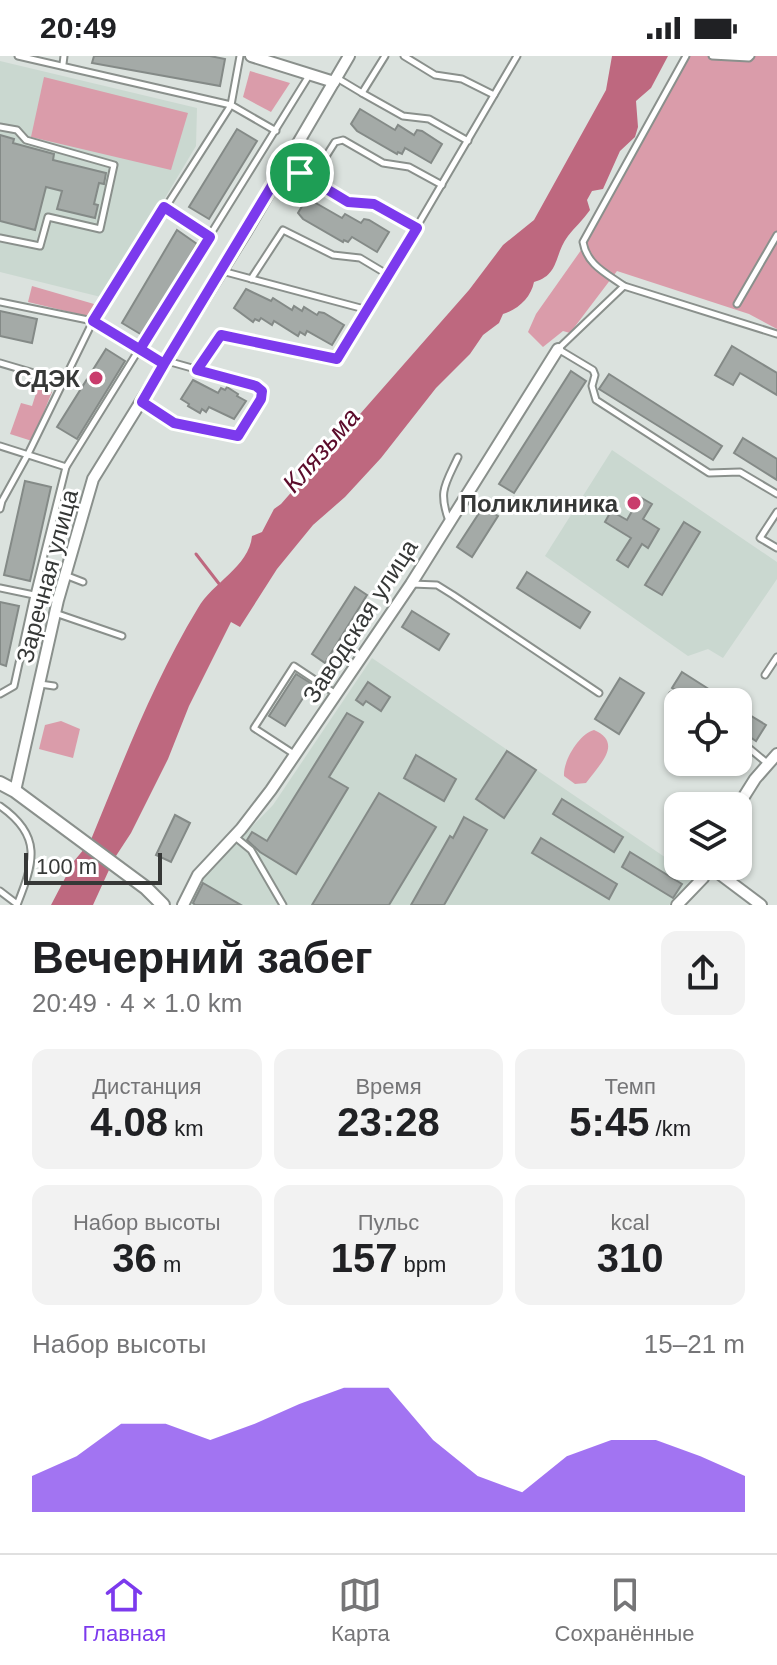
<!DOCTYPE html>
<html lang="ru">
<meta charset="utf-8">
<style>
body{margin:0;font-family:Helvetica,sans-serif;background:#f2f2f2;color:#202124;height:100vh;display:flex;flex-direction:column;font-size:30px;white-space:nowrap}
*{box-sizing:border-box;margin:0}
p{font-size:26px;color:#757577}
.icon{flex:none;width:44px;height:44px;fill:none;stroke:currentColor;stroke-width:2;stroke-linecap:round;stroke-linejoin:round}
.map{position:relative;height:849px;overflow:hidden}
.panel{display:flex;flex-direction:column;background:#fff;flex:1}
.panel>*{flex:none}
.tools{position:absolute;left:664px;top:632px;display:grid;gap:16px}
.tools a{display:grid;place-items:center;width:88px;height:88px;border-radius:16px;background:#fff;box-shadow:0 2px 6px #0004;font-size:40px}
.scale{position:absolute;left:24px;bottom:20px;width:138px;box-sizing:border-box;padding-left:8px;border:4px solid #363837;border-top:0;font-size:22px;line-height:28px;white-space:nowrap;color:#363837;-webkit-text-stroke:6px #fff;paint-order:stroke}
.pin{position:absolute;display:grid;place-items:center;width:68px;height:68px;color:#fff;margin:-34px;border:4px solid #fff;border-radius:50%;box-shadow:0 2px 8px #0007}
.round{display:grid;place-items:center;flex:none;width:84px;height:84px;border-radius:16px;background:#f2f2f2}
.summary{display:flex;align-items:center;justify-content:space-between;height:136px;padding:0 32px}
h1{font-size:44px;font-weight:600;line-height:60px}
.metrics{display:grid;grid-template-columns:repeat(3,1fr);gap:12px;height:136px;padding:8px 32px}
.metrics div{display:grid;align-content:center;border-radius:16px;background:#f2f2f2;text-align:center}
.metrics b{font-size:40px;font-weight:600}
.metrics small{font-size:22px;font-weight:400}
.metrics p{font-size:22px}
.chart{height:224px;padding:16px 32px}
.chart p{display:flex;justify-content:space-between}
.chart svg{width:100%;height:144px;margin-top:8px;fill:#7c3aed;opacity:.7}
.status{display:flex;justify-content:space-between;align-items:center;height:56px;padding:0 40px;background:#fff;direction:ltr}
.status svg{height:22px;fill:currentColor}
.dock{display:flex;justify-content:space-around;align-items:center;height:112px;border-top:2px solid #e0e0e0;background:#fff;font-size:22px;color:#757577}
.dock a{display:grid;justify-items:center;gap:4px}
.dock .selected{color:#7c3aed}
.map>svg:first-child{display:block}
</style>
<div class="status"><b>20:49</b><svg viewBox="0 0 49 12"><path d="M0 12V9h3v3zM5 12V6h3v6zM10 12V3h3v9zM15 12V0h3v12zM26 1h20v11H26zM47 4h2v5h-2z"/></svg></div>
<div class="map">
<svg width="777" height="849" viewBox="0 0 777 849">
<rect width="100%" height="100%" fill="#dbe2de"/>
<g fill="#cad8d0">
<path d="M0,5L197,52L196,90L105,242L0,216Z"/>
<path d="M612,394L777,506V523L723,602L708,593L688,600L545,500Z"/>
<path d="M372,602L678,810L697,820L669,849H192L188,846L201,823L273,749Z"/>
</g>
<g fill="#da9caa">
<path d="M687,0H777V273L749,258L617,215L570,277L563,275L543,291L528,276L536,258L591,180Z"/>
<path d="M250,15L290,27L271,56L243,41Z"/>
<path d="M44,21L188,57L171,114L31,81Z"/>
<path d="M32,230L94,248L91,261L28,246Z"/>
<path d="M38,331L52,336L32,385L10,378L21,347L32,350Z"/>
<path d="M61,665L80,673L73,702L39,693L45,669Z"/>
<path d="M594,674C624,687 599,709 586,727L575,728L564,720C563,705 579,678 594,674Z"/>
</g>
<path fill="#be687f" d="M612,0H668L651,32L636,45L638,71L635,81L620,95L603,133L592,135L587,144L590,154C583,164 575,171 568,180C554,198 560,219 534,226C531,241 519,253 503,258L499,267L483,279L470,298L436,332L381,402L345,441L313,469L277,513L240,571L231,566L189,650L168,703L131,777L114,803L93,849H51L74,805L90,786C123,706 153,626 198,552C212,527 249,511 252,480L262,476L274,453L281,448L469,234L503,189L534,164L606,34Z"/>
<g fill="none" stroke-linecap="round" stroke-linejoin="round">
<path stroke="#be687f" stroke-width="3" d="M196,498L220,529"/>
</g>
<g fill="#a4aaa7" stroke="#848a87" stroke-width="2">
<path d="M94,0H210L225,3L220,30L92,7Z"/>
<path d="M360,53L395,74L398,69L414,79L417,74L422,75L442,88L431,107L405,92L402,98L398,96L397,98L357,75L351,68Z"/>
<path d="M237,73L257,85L209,163L189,151Z"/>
<path d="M0,79L14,83L13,87L54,98L53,104L106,117L104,128L99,127L94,148L98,149L95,162L57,153L62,135L46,131L35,174L0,165Z"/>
<path d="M307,142L342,162L345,158L361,167L364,163L369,164L389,176L377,196L352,181L348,186L344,184L343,186L303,163L298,157Z"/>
<path d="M177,174L197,188L142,279L122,267Z"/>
<path d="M246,233L271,245L273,242L292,254L294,250L302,255L304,251L317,259L319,256L324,257L344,269L332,289L307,275L305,279L300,276L298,280L274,265L272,269L261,262L259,265L255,263L253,266L234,252Z"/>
<path d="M0,255L37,263L32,287L0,280Z"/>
<path d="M732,290L777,317V339L740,317L733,329L715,319Z"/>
<path d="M106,293L125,305L77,383L57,371Z"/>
<path d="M571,315L586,325L514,437L499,428Z"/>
<path d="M609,318L722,390L713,404L599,333Z"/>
<path d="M193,324L218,337L221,332L225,334L227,331L238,338L237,340L246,345L234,363L209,351L206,356L202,353L200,357L188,350L189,348L181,343Z"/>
<path d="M743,382L777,403V424L734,397Z"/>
<path d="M25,425L51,431L30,525L4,519Z"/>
<path d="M640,441L652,448L643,463L659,473L648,492L642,488L628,511L617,504L631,482L605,466L611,455L627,464Z"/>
<path d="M483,451L498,460L472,501L457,491Z"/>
<path d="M684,466L700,476L662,539L645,529Z"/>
<path d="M527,516L590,556L580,572L517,532Z"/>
<path d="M355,531L367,539L325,607L312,598Z"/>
<path d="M0,546L19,550L6,610L0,608Z"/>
<path d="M412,555L449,578L439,594L402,571Z"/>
<path d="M682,616L729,646H695L672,632Z"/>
<path d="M296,618L312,628L285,670L269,660Z"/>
<path d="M620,622L644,637L619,678L595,663Z"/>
<path d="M368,626L390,641L381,655L366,645L363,649L356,644Z"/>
<path d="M738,652L766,669L756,685L738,673Z"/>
<path d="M347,657L363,666L329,721L348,732L296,818L260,796L247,784L252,776L267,785Z"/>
<path d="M507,695L536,714L504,762L476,743Z"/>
<path d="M416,699L456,723L444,745L404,722Z"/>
<path d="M379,737L436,771L389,849H312Z"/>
<path d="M562,743L623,781L614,796L553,758Z"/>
<path d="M175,759L190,767L171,806L156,799Z"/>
<path d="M464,761L487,774L444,849H411L450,780L453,782Z"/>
<path d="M541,782L617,828L609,843L532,797Z"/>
<path d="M630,796L682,828L673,842L622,811Z"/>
<path d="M203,827L241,849H195L193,847Z"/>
</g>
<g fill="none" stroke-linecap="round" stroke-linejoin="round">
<defs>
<g id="service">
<path d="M240,0L231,49L276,75"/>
<path d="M404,0L435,19L462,23L494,39"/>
<path d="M712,0L749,2L751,0"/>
<path d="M63,8L64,0"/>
<path d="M337,22L362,37L385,0"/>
<path d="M362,37L403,60L429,63L468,85"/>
<path d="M0,71L17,74L26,84L114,109L100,173L48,161L40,190L0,182"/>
<path d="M286,109L311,124L335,86L343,84L383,107L409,111L442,129"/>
<path d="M311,124L352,147L378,150L417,172"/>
<path d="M164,151L210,181"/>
<path d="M251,223L283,174L333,199L360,202L390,220"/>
<path d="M624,230C606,217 587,209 583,186L686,0"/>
<path d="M0,246L93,265L164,308"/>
<path d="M737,248L777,179"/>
<path d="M368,254L517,0"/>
<path d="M777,278L624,230L558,293L593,314L595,319L592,330L596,344L709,417L740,416L777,438"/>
<path d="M0,307L61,325"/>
<path d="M197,314L216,284L226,279L337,303L368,254L222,215"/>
<path d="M142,346L174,367L234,381C246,375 262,348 262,335L256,330L167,305"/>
<path d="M0,390L66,411"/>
<path d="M0,453L2,445L28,398L93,265L231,49L18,0"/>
<path d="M777,456L760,482L777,492"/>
<path d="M449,465C438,435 445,429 458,401"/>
<path d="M65,519L83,526"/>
<path d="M412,528L437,529L453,539L599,637"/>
<path d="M0,532L34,539L14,630L0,638"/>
<path d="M57,544L34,539L66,411L310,18"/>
<path d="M55,557L122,580"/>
<path d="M765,619L777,601"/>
<path d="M40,628L54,630"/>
<path d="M672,639L683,646"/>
<path d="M738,683L767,707"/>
<path d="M294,698L254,672L294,610L336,638"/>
<path d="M0,750C43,780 34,806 17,849"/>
<path d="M234,780L251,794L283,849"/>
<path d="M0,835L17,848"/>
</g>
<g id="minor">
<path d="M251,0L334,26"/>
<path d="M15,735L58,544L93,423L247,174L349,0"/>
<path d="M738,750L755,723L777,698"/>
<path d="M709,810L761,849"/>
<path d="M183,849L198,819L241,773L271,734L411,528L558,293"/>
<path d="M677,849L703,822L708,810"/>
</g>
<path id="tertiary" d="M0,727L15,735L146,832L163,849"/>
</defs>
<use href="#service" stroke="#8a908c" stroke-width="9"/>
<use href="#minor" stroke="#8a908c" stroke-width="14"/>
<use href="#tertiary" stroke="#8a908c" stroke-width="16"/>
<use href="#service" stroke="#fff" stroke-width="5"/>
<use href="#minor" stroke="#fff" stroke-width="10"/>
<use href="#tertiary" stroke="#fff" stroke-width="12"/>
</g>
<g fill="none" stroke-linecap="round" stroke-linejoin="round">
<defs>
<path id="route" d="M300,117L285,108L164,308L140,293L210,181L164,151L93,265L164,308L142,346L174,367L238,380L261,343L262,335L256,330L197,314L221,279L337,303L417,172L374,148L348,146L300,117"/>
</defs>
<use href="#route" stroke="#fff" stroke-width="16"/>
<use href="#route" stroke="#7c3aed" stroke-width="10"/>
</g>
<g fill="#c93c6c" stroke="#fff" stroke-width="3">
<circle cx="96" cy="322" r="8"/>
<circle cx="634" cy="447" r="8"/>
</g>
<g text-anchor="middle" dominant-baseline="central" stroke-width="6" stroke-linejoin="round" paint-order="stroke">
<g font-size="24" font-weight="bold" fill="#363837" stroke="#fff" text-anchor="end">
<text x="80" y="322">СДЭК</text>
<text x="618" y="447">Поликлиника</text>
</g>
<g font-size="24" fill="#363837" stroke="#fff">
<text transform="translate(47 520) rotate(-75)">Заречная улица</text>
<text transform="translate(360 565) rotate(-57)">Заводская улица</text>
</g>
<g font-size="26" font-style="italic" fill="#5c0b2b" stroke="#fff">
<text transform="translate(321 394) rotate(-49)">Клязьма</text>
</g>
</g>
</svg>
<div class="tools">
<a><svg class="icon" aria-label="locate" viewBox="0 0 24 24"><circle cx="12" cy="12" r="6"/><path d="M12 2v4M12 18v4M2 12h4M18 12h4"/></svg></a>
<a><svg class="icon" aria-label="layers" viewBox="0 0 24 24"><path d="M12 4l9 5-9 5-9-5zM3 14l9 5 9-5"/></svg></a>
</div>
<div class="scale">100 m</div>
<div class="pin" style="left:300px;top:117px;background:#1e9e55"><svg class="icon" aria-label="arrive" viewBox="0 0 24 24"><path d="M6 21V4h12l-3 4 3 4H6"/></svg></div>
</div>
<section class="panel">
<div class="summary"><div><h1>Вечерний забег</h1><p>20:49 · 4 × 1.0 km</p></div><a class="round"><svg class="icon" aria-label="share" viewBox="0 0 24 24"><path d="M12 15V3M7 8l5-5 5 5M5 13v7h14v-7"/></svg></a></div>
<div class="metrics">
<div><p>Дистанция</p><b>4.08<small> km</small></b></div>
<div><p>Время</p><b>23:28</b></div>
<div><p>Темп</p><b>5:45<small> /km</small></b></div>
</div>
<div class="metrics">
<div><p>Набор высоты</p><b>36<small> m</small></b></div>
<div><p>Пульс</p><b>157<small> bpm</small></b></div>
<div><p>kcal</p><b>310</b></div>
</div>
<div class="chart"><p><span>Набор высоты</span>15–21 m</p>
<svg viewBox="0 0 160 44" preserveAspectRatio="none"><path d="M0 44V33L10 27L20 17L30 17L40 22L50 17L60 11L70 6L80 6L90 22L100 33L110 38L120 27L130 22L140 22L150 27L160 33V44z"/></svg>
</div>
</section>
<nav class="dock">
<a class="selected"><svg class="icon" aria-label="home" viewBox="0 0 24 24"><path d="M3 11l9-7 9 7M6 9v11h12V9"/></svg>Главная</a>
<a><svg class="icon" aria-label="map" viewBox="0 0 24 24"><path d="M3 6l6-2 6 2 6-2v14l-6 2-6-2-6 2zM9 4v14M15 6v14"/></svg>Карта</a>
<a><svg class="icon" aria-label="saved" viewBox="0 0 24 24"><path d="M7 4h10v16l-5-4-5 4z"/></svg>Сохранённые</a>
</nav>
